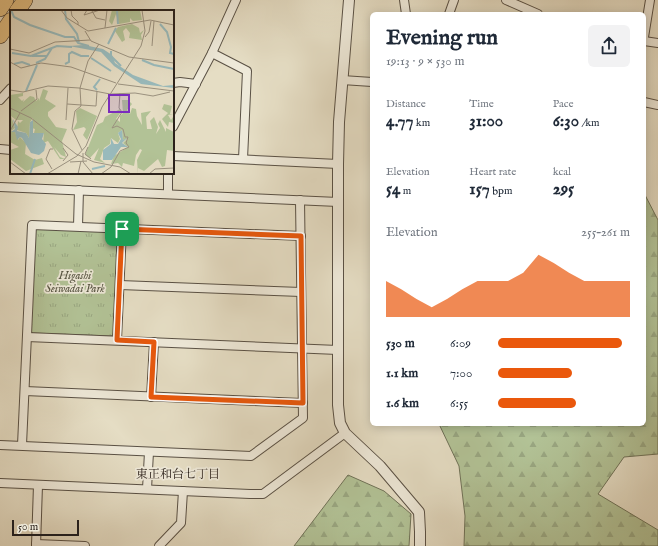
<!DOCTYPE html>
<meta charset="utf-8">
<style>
body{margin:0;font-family:"IM FELL English","Noto Serif JP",serif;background:#f2f2f3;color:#1f2937;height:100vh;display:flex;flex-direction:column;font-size:15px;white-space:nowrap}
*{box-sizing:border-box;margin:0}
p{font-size:13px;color:#747a83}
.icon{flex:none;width:22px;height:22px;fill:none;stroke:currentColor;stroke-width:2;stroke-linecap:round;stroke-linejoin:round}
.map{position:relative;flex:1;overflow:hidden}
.side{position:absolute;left:370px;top:12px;width:276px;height:414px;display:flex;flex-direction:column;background:#fff;border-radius:6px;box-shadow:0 2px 10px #0003}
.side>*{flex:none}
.scale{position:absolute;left:12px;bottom:10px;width:67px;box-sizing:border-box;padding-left:4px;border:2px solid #2c221b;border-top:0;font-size:11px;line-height:14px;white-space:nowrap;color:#2c221b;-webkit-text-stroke:3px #eee9d9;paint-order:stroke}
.pin{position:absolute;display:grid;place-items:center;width:34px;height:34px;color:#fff;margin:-17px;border-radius:8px;box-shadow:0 2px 6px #0006}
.round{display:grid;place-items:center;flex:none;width:42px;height:42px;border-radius:6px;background:#f2f2f3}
.headline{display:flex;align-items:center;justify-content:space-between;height:68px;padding:0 16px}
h1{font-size:22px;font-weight:700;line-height:30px}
.stats{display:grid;grid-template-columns:repeat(3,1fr);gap:6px;height:68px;padding:4px 16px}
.stats div{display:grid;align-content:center}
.stats b{font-size:17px;font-weight:700}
.stats small{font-size:11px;font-weight:400}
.stats p{font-size:11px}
.chart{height:112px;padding:8px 16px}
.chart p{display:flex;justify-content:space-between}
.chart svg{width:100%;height:72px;margin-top:4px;fill:#ea580c;opacity:.7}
ul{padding:0 16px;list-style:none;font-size:13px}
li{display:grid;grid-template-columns:64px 48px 1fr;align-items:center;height:30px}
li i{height:10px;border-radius:5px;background:#ea580c}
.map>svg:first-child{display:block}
</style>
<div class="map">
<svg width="658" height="546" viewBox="0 0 658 546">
<defs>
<pattern id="forest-firs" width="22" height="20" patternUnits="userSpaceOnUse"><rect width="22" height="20" fill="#b2c296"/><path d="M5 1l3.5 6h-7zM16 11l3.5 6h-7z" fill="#99a681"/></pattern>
<pattern id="park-tufts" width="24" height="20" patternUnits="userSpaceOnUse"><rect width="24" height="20" fill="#b2c296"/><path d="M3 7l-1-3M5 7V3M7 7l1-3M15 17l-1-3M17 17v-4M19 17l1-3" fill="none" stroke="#99a681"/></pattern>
</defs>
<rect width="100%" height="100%" fill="#e5ddc4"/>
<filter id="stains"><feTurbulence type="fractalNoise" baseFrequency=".005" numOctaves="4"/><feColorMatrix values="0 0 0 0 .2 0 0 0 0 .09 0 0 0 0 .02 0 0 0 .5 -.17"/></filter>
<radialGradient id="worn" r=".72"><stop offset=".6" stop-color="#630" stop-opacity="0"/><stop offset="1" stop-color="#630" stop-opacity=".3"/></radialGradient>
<g fill="url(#forest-firs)" stroke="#6f7258">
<path d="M644,194L645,195L658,220V454L624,457L598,494L658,530V546H464L465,516L459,466L439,424H644Z"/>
<path d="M348,475L384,491L411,514L409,546H294Z"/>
</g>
<path fill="url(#park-tufts)" stroke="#6f7258" d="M38,228L116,231L118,234L114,334L111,336L33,333L31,331L35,231Z"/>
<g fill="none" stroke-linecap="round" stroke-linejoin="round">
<defs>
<g id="minor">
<path d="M404,0L406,14"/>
<path d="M506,0L538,14"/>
<path d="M449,14L454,0"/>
<path d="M644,37L650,0"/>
<path d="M644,41L658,43"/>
<path d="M212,53L247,71L243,159"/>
<path d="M342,80L372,82"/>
<path d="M173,83L180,82L196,84"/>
<path d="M0,100L11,88"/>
<path d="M644,102L658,105"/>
<path d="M173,127L212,53L236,0"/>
<path d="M0,149L11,150"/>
<path d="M173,156L338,164"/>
<path d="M0,187L338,202"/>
<path d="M168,194V173"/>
<path d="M78,226L79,190"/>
<path d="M120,285L301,292"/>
<path d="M27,337L338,350"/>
<path d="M117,340L122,229"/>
<path d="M25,391L303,403"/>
<path d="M151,397L154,342"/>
<path d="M0,445L251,456L303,418L300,200"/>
<path d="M22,445L32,225L301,236"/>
<path d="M0,483L250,494H263L345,433"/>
<path d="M147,489L149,452"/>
<path d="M36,544L85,546"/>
<path d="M36,546L38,485"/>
<path d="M159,546L181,523L183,491"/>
</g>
<path id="tertiary" d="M349,0L339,122L338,164V405L340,423L345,433L380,466L419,512L420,532V546"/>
<g id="motorway">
<path d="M0,9L6,0"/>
<path d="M17,11L25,0"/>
<path d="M0,36L11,20"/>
</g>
</defs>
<use href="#minor" stroke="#5a5145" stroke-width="10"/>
<use href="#tertiary" stroke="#5a5145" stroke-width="12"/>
<use href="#motorway" stroke="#2c221b" stroke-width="16"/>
<use href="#minor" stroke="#eee9d9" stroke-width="8"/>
<use href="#tertiary" stroke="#eee9d9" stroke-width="10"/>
<use href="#motorway" stroke="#e2be82" stroke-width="15"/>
</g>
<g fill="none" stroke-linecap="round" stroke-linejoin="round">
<defs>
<path id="route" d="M122,229L301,236L303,403L151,397L154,342L117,340Z"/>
</defs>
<use href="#route" stroke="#fff" stroke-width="8"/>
<use href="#route" stroke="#ea580c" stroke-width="5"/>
</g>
<g text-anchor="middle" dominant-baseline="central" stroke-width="3.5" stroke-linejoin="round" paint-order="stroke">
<g font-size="11" font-style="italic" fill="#545240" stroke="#eee9d9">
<text x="75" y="276">Higashi<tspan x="75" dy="13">Seiwadai Park</tspan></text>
</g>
<g font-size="12" fill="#2c221b" stroke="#eee9d9">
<text x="178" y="474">東正和台七丁目</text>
</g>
</g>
<g transform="translate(10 10)">
<rect width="164" height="164" fill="#e5ddc4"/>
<path d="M102,0H130L132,10L123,11L120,8V12L109,14L106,4L102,15L99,11ZM122,14L129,18L130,23L134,20L131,25L132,30L119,28L120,23L116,18L113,21L115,30L112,32L105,21L108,17ZM33,79L38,81L35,89L46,96L38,102V106L46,117L57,119L52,131L56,147L51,145L44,137L50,147L55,149H50L38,131L33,133L34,123H24L25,119L22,118L23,108L20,112L19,128L16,123L7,120L8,111L10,113L13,110H6L1,106L5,118L1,121L5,122L8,130L10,127L16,133L15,144L25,150L32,148L34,154L16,161L0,149V140L9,137L0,132V85L13,83V86L8,87L12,91L14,89L13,92L20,86L24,87L26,91L29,88V91ZM112,90H118L122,94L117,100L120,104L122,98L126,99L127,106L132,115L131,103L141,101L136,107L137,119H142L140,111L144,107L148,117L146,124L150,118L148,114L150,110L156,122V118L164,122V141L157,140L155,156L152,157L148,149L134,161L128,158V164L127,150L132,140L130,139L126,145L124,156L113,153L112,157L108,153L101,154L104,146L118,137L113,133L117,129L113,130L112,120L108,123L110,129L108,133L101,128L100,134L94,138L90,149L95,153L84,150L89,138L80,148L75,145L87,115L93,112L95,107L110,99L111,102L106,109L110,112V106L113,103ZM154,94L162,96L160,104H163L158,105L161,110L163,107L164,113L159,112L158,117L152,109L158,103L152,99ZM70,98L87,106L77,130L73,125L76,119L74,117L63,120L67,112L66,101Z" fill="#b2c296"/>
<path d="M74,35L93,39L102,45L105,53L123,65L153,76L164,75V78L131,74L104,56L91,42L59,36ZM3,109L8,117L7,121L16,123L19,128L20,112L23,110V123H34L32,129L36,134L34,141L29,145L21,143L12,128L10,127L7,130L5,122H1L5,119ZM112,120L113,130L117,128L112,133L118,137H111L102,150H93V140L101,134V128L104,134H108L111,129L108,123Z" fill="#98babc"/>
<path fill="none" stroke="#98babc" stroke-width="2" d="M1,0L4,7L20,15L55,27H64L68,33L79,36M55,0L56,9L67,24L69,32M107,0L108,14M150,14L157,22L161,37L160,43L164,44M98,34L106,18M101,41V46L111,56M2,43L21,46L47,36L62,37M22,46H37M81,48L101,61M132,50L144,55L164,59M26,53L35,49L42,38M4,54L12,52L20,55M55,54L59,52V44L62,42L71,46H79M87,80L84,77L90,69M16,81L27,55M82,159L95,156M20,164L25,149"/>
<path fill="none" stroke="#9b9280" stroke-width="1" d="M51,0L57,8L78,21L140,10L164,15M61,0L62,6L68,12V15M77,0L74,5L90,0M82,1L86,8L95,10M95,18L97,0M75,21L81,31L119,47L164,53M135,27L139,22L141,11M142,36L144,11M0,39L19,43L45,32L80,30M0,52L11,58L31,53L61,57L106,73M108,74L164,81M58,78L57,94L86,96L87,81M0,80L13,82L38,76L69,78L100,84M101,84L125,83L143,86L160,82M0,98L21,108L66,144L84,152L110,157L121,164M11,101L27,89L26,80M56,110L57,94M0,121L10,103M78,137L75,144L81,149M72,140L62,119L65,101L71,96L70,78L78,51L89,34M73,143V152L83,164M53,151L58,145L53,138M0,152L16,164M60,152L77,151M42,159L36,149L40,139H43M37,164L67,146L76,136L92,97L131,36L135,21L132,0M68,164L71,151M91,164L101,157L110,141L119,137L116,133L118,127H115L113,119L107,116L102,118L112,102L109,98L110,83M139,164L145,159L164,158"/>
<path fill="#7b2cbf" fill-opacity="0.15" stroke="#7b2cbf" stroke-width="2" d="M99,85H119V102H99Z"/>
<rect width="164" height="164" fill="none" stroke="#2c221b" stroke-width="2"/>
</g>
<rect width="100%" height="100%" filter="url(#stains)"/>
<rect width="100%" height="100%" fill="url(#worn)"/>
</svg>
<div class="scale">50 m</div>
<div class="pin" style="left:122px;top:229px;background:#1e9e55"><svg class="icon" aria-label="arrive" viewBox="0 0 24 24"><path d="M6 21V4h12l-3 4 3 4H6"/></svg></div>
<section class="side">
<div class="headline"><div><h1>Evening run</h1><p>19:13 · 9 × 530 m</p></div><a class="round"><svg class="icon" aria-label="share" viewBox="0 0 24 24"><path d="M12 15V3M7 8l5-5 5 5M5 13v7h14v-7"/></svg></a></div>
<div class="stats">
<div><p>Distance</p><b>4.77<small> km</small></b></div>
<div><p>Time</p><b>31:00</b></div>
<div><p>Pace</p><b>6:30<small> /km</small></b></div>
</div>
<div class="stats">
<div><p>Elevation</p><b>54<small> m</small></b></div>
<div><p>Heart rate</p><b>157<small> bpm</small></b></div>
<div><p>kcal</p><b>295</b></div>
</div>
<div class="chart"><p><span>Elevation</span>255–261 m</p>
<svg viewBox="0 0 160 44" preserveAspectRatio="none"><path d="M0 44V22L10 27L20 33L30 38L40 33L50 27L60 22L70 22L80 22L90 17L100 6L110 11L120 17L130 22L140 22L150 22L160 22V44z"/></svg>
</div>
<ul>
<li><b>530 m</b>6:09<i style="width:94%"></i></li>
<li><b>1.1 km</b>7:00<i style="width:56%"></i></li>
<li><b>1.6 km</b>6:55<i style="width:59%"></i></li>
</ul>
</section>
</div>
